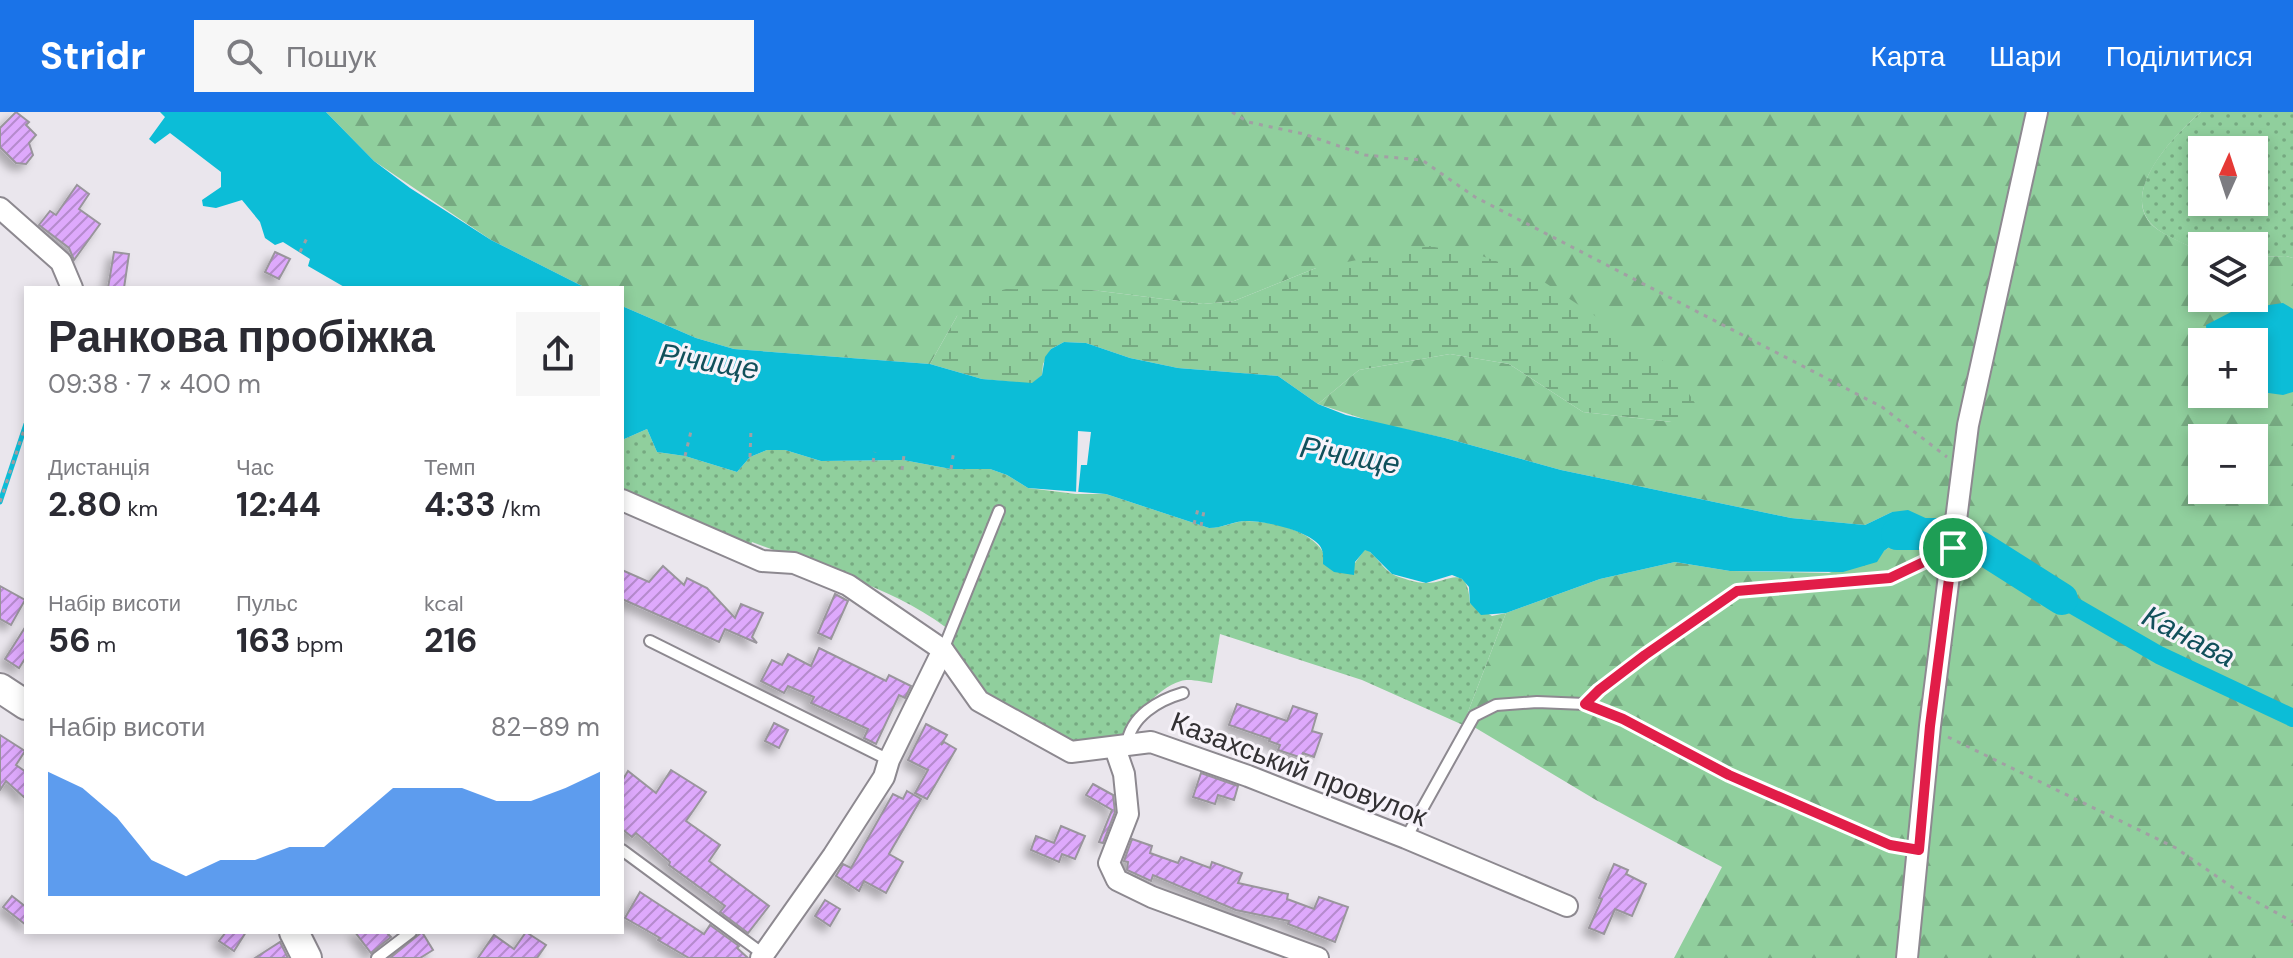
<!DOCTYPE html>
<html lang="uk">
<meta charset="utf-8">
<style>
body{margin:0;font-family:"DM Sans",sans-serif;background:#f7f7f7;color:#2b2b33;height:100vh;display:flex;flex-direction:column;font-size:30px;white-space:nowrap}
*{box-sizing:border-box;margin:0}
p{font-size:26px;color:#7c7c81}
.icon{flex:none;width:44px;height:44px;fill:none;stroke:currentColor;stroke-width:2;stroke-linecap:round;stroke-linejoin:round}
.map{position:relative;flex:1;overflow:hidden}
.sheet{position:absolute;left:24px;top:174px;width:600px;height:648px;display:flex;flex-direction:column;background:#fff;border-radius:0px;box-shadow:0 4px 12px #0003}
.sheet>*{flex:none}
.needle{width:52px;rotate:3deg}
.buttons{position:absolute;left:2188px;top:24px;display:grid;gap:16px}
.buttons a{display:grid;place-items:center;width:80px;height:80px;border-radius:0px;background:#fff;box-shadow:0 4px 12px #0003;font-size:40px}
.pin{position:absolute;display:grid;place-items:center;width:68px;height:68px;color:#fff;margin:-34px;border:4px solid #fff;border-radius:50%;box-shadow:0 2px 8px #0007}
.round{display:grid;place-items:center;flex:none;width:84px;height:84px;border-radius:0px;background:#f7f7f7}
.head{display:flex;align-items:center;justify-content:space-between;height:136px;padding:0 24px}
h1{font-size:44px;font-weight:700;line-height:60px}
.figures{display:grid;grid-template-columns:repeat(3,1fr);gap:12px;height:136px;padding:8px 24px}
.figures div{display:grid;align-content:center}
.figures b{font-size:34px;font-weight:700}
.figures small{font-size:22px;font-weight:400}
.figures p{font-size:22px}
.chart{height:224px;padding:16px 24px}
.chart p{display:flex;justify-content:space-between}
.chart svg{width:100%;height:144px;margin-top:8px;fill:#1a73e8;opacity:.7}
header{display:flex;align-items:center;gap:48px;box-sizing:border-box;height:112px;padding:0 40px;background:#1a73e8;color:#fff}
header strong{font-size:38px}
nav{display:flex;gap:44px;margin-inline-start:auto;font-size:28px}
.search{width:560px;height:72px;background:#f7f7f7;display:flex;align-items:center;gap:20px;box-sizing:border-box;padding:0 28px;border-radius:0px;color:#7c7c81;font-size:30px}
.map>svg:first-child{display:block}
</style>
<header>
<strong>Stridr</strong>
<div class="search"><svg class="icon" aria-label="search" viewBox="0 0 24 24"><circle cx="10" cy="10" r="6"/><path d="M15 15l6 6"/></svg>Пошук</div>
<nav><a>Карта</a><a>Шари</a><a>Поділитися</a></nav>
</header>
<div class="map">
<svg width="2293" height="846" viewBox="0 0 2293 846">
<defs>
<pattern id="grass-dots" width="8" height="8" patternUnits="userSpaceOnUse" patternTransform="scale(2)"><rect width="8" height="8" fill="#90cf9d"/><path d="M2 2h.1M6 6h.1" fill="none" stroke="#76a981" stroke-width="1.8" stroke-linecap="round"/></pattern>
<pattern id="forest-firs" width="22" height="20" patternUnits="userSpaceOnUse" patternTransform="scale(2)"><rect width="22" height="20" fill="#90cf9d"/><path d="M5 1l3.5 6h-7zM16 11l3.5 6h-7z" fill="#76a981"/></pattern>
<pattern id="wetland-marsh" width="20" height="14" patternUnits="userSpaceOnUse" patternTransform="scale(2)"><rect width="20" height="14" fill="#90cf9d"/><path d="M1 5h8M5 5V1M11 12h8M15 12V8" fill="none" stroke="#76a981"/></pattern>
<pattern id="building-hatch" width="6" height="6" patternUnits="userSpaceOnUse" patternTransform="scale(2)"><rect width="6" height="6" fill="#dea9fc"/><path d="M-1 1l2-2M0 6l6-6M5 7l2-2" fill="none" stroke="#b58acd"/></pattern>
<filter id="shadow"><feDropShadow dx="-6" dy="6" stdDeviation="4" flood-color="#0004"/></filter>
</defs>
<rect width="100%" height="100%" fill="#eae6ed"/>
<g fill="url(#grass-dots)" fill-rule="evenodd">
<path d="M2201,0H2293V146L2286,144L2254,145V134H2202V140C2188,133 2170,127 2157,117C2114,84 2174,23 2201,0ZM2202,38H2254V90H2202Z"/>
<path d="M647,317L657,340L685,344L737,360L750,345L767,338H785L821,349L903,348L951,357H990L1007,363L1028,376L1076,382H1106L1209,416C1222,416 1232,410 1245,409C1271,409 1312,418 1324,442L1355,451L1365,437C1377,443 1382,457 1394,463C1401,466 1417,471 1425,471C1448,472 1467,448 1470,491L1492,504L1506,501L1463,613L1362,568L1220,522L1212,571C1203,570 1189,566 1181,569C1154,577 1134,609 1117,629L1073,633L986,587L948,537L956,523C898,476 820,456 752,430L745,450L622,393V328Z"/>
</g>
<path fill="url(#forest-firs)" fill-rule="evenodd" d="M326,0H2201C2174,23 2114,85 2157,117C2170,126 2188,133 2202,140V186H2254V145L2286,144L2293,146V846H1674L1722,755L1596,688L1474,615L1463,613L1506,501L1600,467L1675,450L1730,459L1829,461L1884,439L1900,427L1937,429L1892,400L1865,413L1791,406L1561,358L1445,326L1376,311L1318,292L1359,258L1450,242L1509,252L1583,300L1672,310L1316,156L1234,189L1203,192L1092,178L957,204L930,252L734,237L696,226L622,194V176H586L491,128L374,49ZM2202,230H2254V282H2202ZM2202,326H2254V378H2202Z"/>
<path fill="url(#wetland-marsh)" d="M1429,134L1482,144L1532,162L1672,255L1698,296L1672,310L1583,300L1509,252L1450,242L1359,258L1318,292L1278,264L1178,256L1130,246L1086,231L1064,230L1051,237L1043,252L1042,263L1032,272L982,267L930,252L957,204L978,185L1006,177L1092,178L1203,192L1234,189L1316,156Z"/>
<g fill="#0cbdd7">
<path d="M160,0H326L374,49L410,76L491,128L586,176H346L308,154L310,147L283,130L275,133L265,126L260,110L242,88L216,96L203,94L202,88L221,75V60L170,21L155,32L149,27L165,5Z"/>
<path d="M2283,191L2293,197V280L2283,283L2254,279V230H2207L2206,213L2235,198Z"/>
<path d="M622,194L696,226L734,237L930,252L982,267L1032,271L1042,263L1045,245L1051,237L1064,230L1086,231L1130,246L1178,256L1278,264L1318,292L1346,303L1445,326L1561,358L1791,406L1865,413L1892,400L1908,398L1943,414L1937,429L1900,427L1884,439L1877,450L1843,460L1730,459L1675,450L1600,467L1506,501L1481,503L1470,491L1469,475L1462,467L1452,463L1426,471L1392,462L1370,440L1365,438L1355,450L1354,463L1334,460L1323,452C1323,445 1324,440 1320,434C1309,419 1265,409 1247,409C1233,409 1223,416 1209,416L1106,382L1028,376L1007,363L990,357H951L903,348L821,349L785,338H767L750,345L737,360L685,344L657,340L647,317L622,328Z"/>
</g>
<path fill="#eae6ed" d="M1078,319L1091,320L1087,353H1081L1078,382H1076Z"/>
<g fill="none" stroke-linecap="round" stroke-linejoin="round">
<path stroke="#0cbdd7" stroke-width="5" d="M0,390L26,312"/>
<path stroke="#0cbdd7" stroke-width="18" d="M2062,487L2159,543L2293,606"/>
<path stroke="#0cbdd7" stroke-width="32" d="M1897,422H1940L1980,435L2062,487"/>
</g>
<g fill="url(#building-hatch)" stroke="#99959c" stroke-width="2" filter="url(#shadow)">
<path d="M16,0L29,10L26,13L36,23L29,31L33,43L26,52L16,51L0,35V16Z"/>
<path d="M77,73L89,82L79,97L100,112L74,148L69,136L39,113L50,99L56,103Z"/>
<path d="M114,140L129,142L124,176H108Z"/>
<path d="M275,140L290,147L279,167L265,160Z"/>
<path d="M663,454L684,473L687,466L707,476L735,506L741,492L763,501L752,525L757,531L725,517L719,530L622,487V458L649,470Z"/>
<path d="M0,474L25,488L11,513L0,507Z"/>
<path d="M835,482L848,489L831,527L818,521Z"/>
<path d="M26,514V545L19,556L5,547Z"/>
<path d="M819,536L886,569L889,563L911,574L905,586L899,583L876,632L864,626L868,617L811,591L814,585L788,574L784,581L761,569L772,548L782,553L788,542L811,554Z"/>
<path d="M1237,592L1287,609L1293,594L1317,602L1312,619L1322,622L1314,645L1303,641L1302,646L1278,638L1280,633L1269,629L1270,627L1229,613Z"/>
<path d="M774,611L788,618L779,636L765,629Z"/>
<path d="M926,612L947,623L941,633L944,630L956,637L927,687L915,681L928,658L908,648Z"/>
<path d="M0,623L25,639L16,653L26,660V687L6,669L0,678Z"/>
<path d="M671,658L706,680L686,709L720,733L709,749L769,794L748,821L720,800L725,794L669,753L670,750L636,721L632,725L622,717V669L628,659L656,681Z"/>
<path d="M1201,661L1238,674L1234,688L1218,683L1215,692L1193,685Z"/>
<path d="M1093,672L1113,683L1115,700L1103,731L1099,730L1112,698L1086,683Z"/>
<path d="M907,679L921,687L889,742L903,750L886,781L864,769L859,779L836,764L843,752L851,756L893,682L903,687Z"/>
<path d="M1061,714L1085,724L1075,747L1062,742L1059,750L1031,738L1036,724L1054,731Z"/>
<path d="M1132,727L1152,734L1150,741L1178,751L1181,745L1210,756L1212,750L1242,761L1238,771L1288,782L1287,787L1314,797L1319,785L1348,795L1335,830L1288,812L1289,809L1236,798L1153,763L1151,769L1127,758L1128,750L1124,749Z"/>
<path d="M1614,752L1628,758L1626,762L1646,772L1632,804L1615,797L1604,822L1589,816L1602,787L1599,786Z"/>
<path d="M640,780L704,822L710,813L739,834L737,836L748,846H689L658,828L660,826L625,806Z"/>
<path d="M12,784L26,795V813L3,795Z"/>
<path d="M825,788L840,797L830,814L815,804Z"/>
<path d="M226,820H246L234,839L219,829Z"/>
<path d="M355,820H386L391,825L371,841Z"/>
<path d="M422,820L433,838L420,846H390Z"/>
<path d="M526,820L546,833L537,846H478L494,823L514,837Z"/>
<path d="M280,830L288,846H255Z"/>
</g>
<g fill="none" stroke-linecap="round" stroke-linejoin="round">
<defs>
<g id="lane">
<path d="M650,529L889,648"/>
<path d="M943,538L999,399"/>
<path d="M1127,633C1130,604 1159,588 1183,581"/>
<path d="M1406,726L1474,604L1496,593L1537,590L1585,592L1623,607L1729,663L1890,733L1919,738"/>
<path d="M622,738L763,842"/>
<path d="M377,846L411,820"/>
</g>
<g id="street">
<path d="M0,96L61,150L72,176"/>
<path d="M622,388L762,449L794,451L848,473L943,538L979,589L1071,640L1151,630L1248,664L1406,726L1567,794"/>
<path d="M1115,636L1124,662L1128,702L1109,751L1117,768L1152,785L1318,846"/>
<path d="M761,846L833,744L884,665L889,648L943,538"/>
<path d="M1907,846L1930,614L1968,313L2037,0"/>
</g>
<g id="secondary">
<path d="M0,576L26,593"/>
<path d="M294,820L307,846"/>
</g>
</defs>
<use href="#lane" stroke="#8d8990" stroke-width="14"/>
<use href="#street" stroke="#8d8990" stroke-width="24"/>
<use href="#secondary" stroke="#8d8990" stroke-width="32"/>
<g stroke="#a29fa4" stroke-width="3" stroke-dasharray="4 6" stroke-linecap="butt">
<path d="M1232,0L1248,10L1304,22L1365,43L1422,48L1475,85L1882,295L1947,345"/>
<path d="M300,140L308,124"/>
<path d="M685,344L692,315"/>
<path d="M750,345L751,316"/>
<path d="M873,350L875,340"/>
<path d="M951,357L954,338"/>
<path d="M902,358L904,343"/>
<path d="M0,390L26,312"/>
<path d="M1194,412L1198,397"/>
<path d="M1201,414L1204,399"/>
<path d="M1594,582L1645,543L1737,479L1890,466L1932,446"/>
<path d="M1948,625L2176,736L2239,780L2293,810"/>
</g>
<use href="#lane" stroke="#fff" stroke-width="10"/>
<use href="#street" stroke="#fff" stroke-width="20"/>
<use href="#secondary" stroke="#fff" stroke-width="28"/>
</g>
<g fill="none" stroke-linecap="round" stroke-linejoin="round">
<defs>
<path id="route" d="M1953,436L1930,614L1919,738L1890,733L1729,663L1623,607L1585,592L1599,578L1645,543L1737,479L1890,466Z"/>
</defs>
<use href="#route" stroke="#fff" stroke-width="16"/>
<use href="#route" stroke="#e11d48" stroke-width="10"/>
</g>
<g text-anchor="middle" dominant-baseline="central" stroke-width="6" stroke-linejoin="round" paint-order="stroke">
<g font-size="28" fill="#333134" stroke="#f7f3fa">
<text transform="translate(1299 657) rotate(21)">Казахський провулок</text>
</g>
<g font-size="30" font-style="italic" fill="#11505b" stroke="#f7f3fa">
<text transform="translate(709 249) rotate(9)">Річище</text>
<text transform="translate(1350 343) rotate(10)">Річище</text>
<text transform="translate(2189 524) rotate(27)">Канава</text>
</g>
</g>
</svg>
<div class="buttons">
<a><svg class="needle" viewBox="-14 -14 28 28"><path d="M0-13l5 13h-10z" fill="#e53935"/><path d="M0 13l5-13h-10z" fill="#7c7c81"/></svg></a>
<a><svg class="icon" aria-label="layers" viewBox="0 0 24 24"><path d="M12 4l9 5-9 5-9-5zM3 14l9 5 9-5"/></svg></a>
<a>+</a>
<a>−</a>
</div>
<div class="pin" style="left:1953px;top:436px;background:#1e9e55"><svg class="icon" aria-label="arrive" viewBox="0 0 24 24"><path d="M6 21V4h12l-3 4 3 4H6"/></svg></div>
<section class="sheet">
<div class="head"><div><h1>Ранкова пробіжка</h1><p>09:38 · 7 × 400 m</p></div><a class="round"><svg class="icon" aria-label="share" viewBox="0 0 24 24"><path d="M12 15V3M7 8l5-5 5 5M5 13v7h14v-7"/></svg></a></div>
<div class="figures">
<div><p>Дистанція</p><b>2.80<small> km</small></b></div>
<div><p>Час</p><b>12:44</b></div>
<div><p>Темп</p><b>4:33<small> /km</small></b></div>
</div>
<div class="figures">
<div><p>Набір висоти</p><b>56<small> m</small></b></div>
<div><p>Пульс</p><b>163<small> bpm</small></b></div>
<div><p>kcal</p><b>216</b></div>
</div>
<div class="chart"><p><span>Набір висоти</span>82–89 m</p>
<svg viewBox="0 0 160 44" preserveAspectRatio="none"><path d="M0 44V6L10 11L20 20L30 33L40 38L50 33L60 33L70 29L80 29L90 20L100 11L110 11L120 11L130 15L140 15L150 11L160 6V44z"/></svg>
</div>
</section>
</div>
